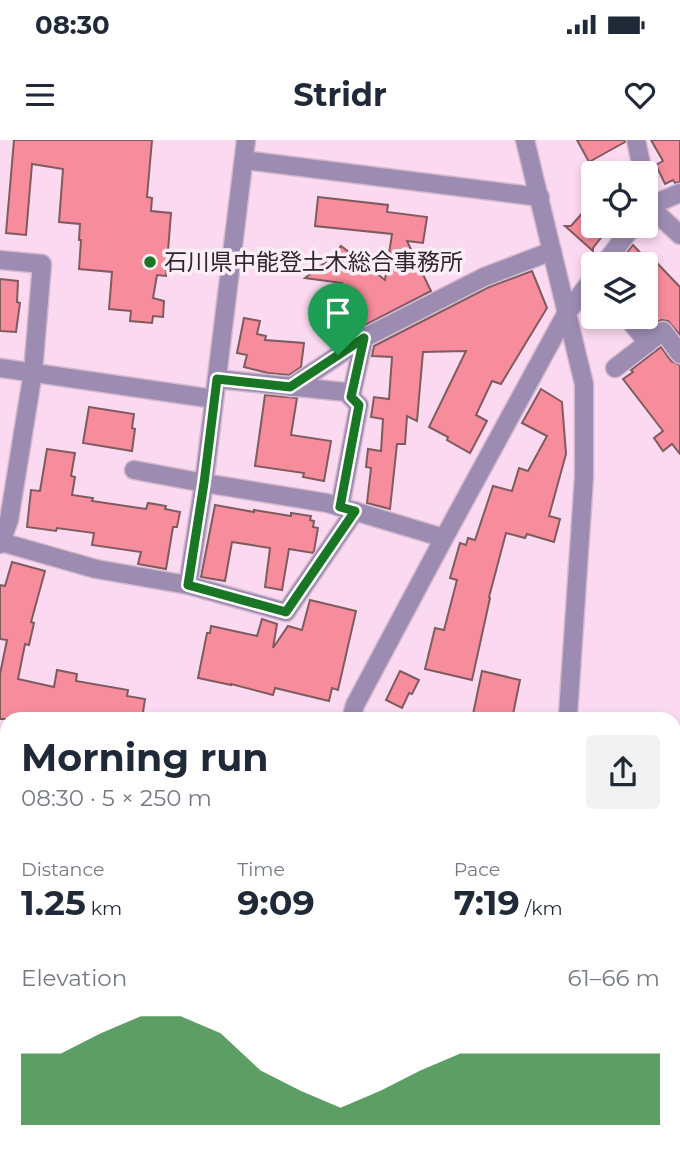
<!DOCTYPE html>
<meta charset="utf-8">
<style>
body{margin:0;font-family:Montserrat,"Noto Sans JP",sans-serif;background:#f2f2f3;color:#1f2937;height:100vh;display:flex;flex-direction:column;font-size:26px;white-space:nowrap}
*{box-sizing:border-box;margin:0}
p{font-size:23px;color:#747a83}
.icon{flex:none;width:38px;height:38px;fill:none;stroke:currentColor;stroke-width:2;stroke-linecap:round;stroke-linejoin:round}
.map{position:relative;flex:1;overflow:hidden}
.side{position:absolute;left:0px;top:572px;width:681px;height:450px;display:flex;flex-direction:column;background:#fff;border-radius:21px 21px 0 0;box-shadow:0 4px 10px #0003}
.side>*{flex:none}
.tools{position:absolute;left:581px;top:21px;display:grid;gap:14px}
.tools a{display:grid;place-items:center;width:77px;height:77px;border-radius:7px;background:#fff;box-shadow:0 4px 10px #0003;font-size:35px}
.pin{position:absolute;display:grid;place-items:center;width:60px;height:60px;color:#fff;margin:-72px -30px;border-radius:50% 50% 50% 0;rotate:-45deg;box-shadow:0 0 7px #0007}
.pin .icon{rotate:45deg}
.round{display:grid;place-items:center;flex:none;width:74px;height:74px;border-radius:7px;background:#f2f2f3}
.overview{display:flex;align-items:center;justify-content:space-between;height:119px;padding:0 21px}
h1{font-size:38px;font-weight:700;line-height:52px}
.stats{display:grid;grid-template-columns:repeat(3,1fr);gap:10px;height:119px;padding:7px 21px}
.stats div{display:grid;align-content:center}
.stats b{font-size:35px;font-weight:700}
.stats small{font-size:19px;font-weight:400}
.stats p{font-size:19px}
.chart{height:196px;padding:14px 21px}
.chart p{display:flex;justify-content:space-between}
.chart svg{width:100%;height:126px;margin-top:7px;fill:#197625;opacity:.7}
.status{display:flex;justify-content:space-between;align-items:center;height:49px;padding:0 35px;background:#fff;direction:ltr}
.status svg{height:19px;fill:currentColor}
header{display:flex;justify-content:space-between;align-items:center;height:91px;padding:0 21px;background:#fff;font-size:32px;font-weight:700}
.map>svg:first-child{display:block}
</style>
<div class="status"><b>08:30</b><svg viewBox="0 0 49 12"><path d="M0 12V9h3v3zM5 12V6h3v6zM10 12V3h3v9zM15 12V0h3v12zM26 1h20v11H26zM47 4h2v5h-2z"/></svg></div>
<header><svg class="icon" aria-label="menu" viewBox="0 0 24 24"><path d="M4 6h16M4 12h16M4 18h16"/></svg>Stridr<svg class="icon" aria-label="heart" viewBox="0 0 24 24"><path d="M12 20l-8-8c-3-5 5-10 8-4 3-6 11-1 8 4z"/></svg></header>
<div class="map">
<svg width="680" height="1021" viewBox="0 0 680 1021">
<rect width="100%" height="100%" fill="#fbdaf1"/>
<g fill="#f68c9c" stroke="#7e5b5f" stroke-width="2">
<path d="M14,0H152L147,57L152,58L151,71L171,73L166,136L157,135L153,158L164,161L163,177L153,176L152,183L130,181L131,171L109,169L112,132L79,129L81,100H79L80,84L59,82L63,29L32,24L26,95L6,93Z"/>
<path d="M577,0H625V2L589,22Z"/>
<path d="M651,0H680V42L675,43L673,40L665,44L656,25L663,21Z"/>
<path d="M318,57L388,65L387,72L427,77L423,103L407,101L431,151L359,188L335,204L342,143L305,138L333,116L341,106L385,140L392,94L315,86Z"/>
<path d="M593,61V86H610L593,108V111L565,86H571Z"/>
<path d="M633,105L651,124H618Z"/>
<path d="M656,122L680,147V195L668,181L661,180L651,186L646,179V132Z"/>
<path d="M532,131L547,168L501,244L492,241L476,275L487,281L470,313L447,300L448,297L429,287L466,211L423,212L417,281L407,276L405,304H397L390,369L367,363L371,328L366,327L368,309L381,311L383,279L371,277L374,257L389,259L392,217L372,216L374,206L489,147Z"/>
<path d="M0,139L18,141L17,162L20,163L16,192L0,191Z"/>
<path d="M244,178L260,181L257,194L266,196L265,200L304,203L301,227L289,235L268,233L244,227L247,215L237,213Z"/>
<path d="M661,207L671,221L680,225V314L672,304L663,311L654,298L663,291L623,239L633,232L631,230Z"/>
<path d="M541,249L562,262L566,314L549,376L560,379L554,402L527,394L525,398L506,393L489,457L490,458L472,540L425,529L435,488L444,490L457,440L450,438L460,403L466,405L468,398L475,400L493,346L512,351L519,328L528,331L547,296L522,283Z"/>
<path d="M265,255L297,258L291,295L331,301L324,341L303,337L304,333L255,326Z"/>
<path d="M89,267L134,274L132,288L135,289L132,311L83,303Z"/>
<path d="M47,309L75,313L71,336L75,337L72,355L93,358L92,361L146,369L148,363L166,366L165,369L180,372L177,387H173L166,429L138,424L141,412L92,405L94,393L57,388L56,391L27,387L31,350L40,351Z"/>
<path d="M215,365L254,372V370L291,376V373L311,376L310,380L314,381L313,387L318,388L314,411L313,413L289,409L282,450L265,447L270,408L232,402L225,441L201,437Z"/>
<path d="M12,422L45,431L31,482L34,483L29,505L25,504L18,539L54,547L57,530L77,534L76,541L128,550L127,556L145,559L142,579H0V534L7,500L0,499V445L5,446Z"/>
<path d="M310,460L356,471L338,550L332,548L329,561L275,548L273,555L231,544V545L198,538L207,493H210L211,486L257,496L262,479L277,484L273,508L288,486L302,490Z"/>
<path d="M400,531L419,540L412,554L409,553L402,568L386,560Z"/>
<path d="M482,531L520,540L512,579H472Z"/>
</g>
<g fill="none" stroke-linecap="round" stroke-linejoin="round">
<defs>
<g id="minor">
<path d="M246,0L204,343L327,363L444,398"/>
<path d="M525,0L584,244V337L568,575"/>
<path d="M636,0L643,33"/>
<path d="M244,20L540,57"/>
<path d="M646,49L649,66L680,95"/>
<path d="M646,69L649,66L680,53"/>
<path d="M0,120L42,124L33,232L9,380L0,404"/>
<path d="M604,124L633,86"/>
<path d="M627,177L648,203"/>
<path d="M364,198L484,137L552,111"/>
<path d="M0,228L214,259"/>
<path d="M615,228L663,191L680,214"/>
<path d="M217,239L346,252L359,265L340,367"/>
<path d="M291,247L364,198L351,257"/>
<path d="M134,330L204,343L188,445"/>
<path d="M1,402L96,429L188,445L286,472L355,371"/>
<path d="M351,579L355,565L444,398L566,174L593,138"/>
<path d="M0,876H7"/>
<path d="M203,1021L204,1015"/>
<path d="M330,1021L331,1015"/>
</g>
<g id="highway">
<path d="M0,623L7,624"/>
<path d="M674,718H680"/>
</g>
</defs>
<use href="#minor" stroke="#d6b9ce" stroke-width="21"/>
<use href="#highway" stroke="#d6b9ce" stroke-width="24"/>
<use href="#minor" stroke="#9c8cb2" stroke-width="18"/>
<use href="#highway" stroke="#4b2472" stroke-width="21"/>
</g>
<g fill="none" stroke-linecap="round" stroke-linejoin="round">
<defs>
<path id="route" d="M364,198L351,257L359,265L340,367L355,371L286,472L188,445L204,343L217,239L290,247Z"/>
</defs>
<use href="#route" stroke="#fff" stroke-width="14"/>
<use href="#route" stroke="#197625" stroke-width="9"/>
</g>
<circle fill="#197625" stroke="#fceef7" stroke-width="2.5" cx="150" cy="122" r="7"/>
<g text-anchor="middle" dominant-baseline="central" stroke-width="7" stroke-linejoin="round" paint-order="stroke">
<g font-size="23" fill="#30242d" stroke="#fceef7" text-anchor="start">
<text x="164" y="122">石川県中能登土木総合事務所</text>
</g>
</g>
</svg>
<div class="tools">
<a><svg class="icon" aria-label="locate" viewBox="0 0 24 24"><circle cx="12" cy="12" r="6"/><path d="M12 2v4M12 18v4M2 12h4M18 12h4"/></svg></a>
<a><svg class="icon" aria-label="layers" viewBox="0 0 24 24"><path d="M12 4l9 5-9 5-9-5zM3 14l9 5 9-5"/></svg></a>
</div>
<div class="pin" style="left:338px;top:215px;background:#1e9e55"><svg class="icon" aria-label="arrive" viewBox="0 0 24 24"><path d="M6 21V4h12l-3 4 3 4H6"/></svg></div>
<section class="side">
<div class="overview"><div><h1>Morning run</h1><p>08:30 · 5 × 250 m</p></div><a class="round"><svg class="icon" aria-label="share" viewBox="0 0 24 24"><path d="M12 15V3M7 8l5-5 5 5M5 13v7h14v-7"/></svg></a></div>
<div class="stats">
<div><p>Distance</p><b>1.25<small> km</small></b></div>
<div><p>Time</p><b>9:09</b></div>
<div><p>Pace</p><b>7:19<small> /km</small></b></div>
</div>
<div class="chart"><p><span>Elevation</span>61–66 m</p>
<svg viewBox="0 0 160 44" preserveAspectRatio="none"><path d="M0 44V19L10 19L20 12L30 6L40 6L50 12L60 25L70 32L80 38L90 32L100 25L110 19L120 19L130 19L140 19L150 19L160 19V44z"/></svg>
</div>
</section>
</div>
